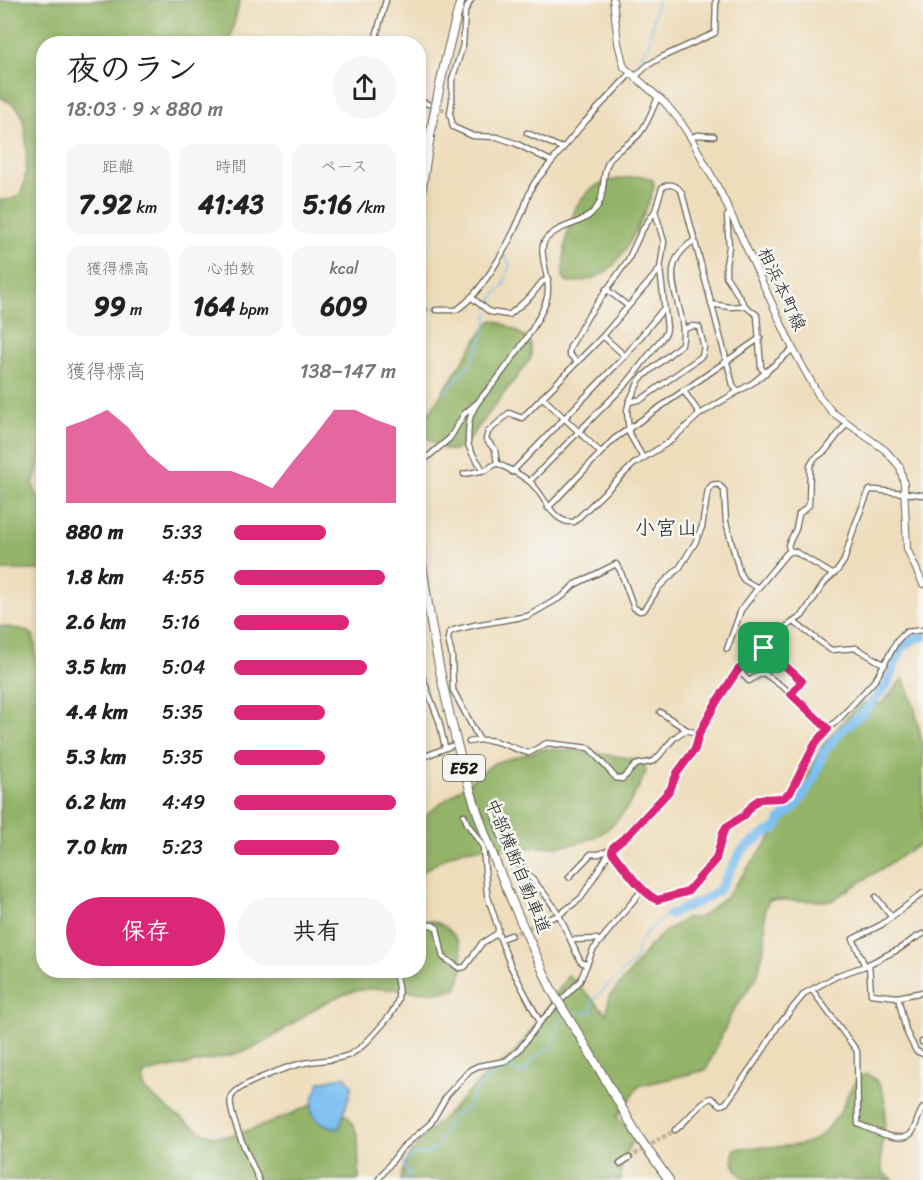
<!DOCTYPE html>
<html lang="ja">
<meta charset="utf-8">
<style>
body{margin:0;font-family:Sriracha,"Klee One",sans-serif;background:#f6f6f6;color:#222;height:100vh;display:flex;flex-direction:column;font-size:22px;white-space:nowrap}
*{box-sizing:border-box;margin:0}
p{font-size:20px;color:#767676}
.icon{flex:none;width:33px;height:33px;fill:none;stroke:currentColor;stroke-width:2;stroke-linecap:round;stroke-linejoin:round}
.map{position:relative;flex:1;overflow:hidden}
.sheet{position:absolute;left:36px;top:36px;width:390px;height:942px;display:flex;flex-direction:column;background:#fff;border-radius:24px;box-shadow:0 3px 9px #0003}
.sheet>*{flex:none}
.pin{position:absolute;display:grid;place-items:center;width:51px;height:51px;color:#fff;margin:-26px;border-radius:12px;box-shadow:0 3px 9px #0006}
.round{display:grid;place-items:center;flex:none;width:63px;height:63px;border-radius:32px;background:#f6f6f6}
.headline{display:flex;align-items:center;justify-content:space-between;height:102px;padding:0 30px}
h1{font-size:33px;font-weight:800;line-height:45px}
.metrics{display:grid;grid-template-columns:repeat(3,1fr);gap:9px;height:102px;padding:6px 30px}
.metrics div{display:grid;align-content:center;border-radius:15px;background:#f6f6f6;text-align:center}
.metrics b{font-size:26px;font-weight:800}
.metrics small{font-size:16px;font-weight:400}
.metrics p{font-size:16px}
.chart{height:168px;padding:12px 30px}
.chart p{display:flex;justify-content:space-between}
.chart svg{width:100%;height:108px;margin-top:6px;fill:#db2777;opacity:.7}
.action{display:flex;gap:12px;margin-top:auto;padding:12px 30px}
.action a{flex:1;height:69px;border-radius:36px;background:#db2777;color:#fff;font-size:24px;font-weight:800;line-height:69px;text-align:center}
.action a+a{background:#f6f6f6;color:#222}
ul{padding:0 30px;list-style:none;font-size:20px}
li{display:grid;grid-template-columns:96px 72px 1fr;align-items:center;height:45px}
li i{height:15px;border-radius:8px;background:#db2777}
.map>svg:first-child{display:block}
</style>
<div class="map">
<svg width="923" height="1180" viewBox="0 0 923 1180">
<rect width="100%" height="100%" fill="#f6f6f2"/>
<filter id="ink" filterUnits="userSpaceOnUse"><feTurbulence type="fractalNoise" baseFrequency=".0167" numOctaves="2"/><feDisplacementMap in="SourceGraphic" scale="12" xChannelSelector="R" yChannelSelector="G"/><feConvolveMatrix kernelMatrix="1 2 1 2 8 2 1 2 1" color-interpolation-filters="sRGB"/></filter>
<filter id="wash" filterUnits="userSpaceOnUse"><feTurbulence type="fractalNoise" baseFrequency=".008" numOctaves="4" result="noise"/><feDisplacementMap in="SourceGraphic" scale="24" xChannelSelector="R" yChannelSelector="G"/><feGaussianBlur stdDeviation="1.35" result="paint"/><feColorMatrix in="noise" values="0 0 0 0 0 0 0 0 0 0 0 0 0 0 0 0 0 1.4 0 .05"/><feComposite in="paint" operator="in"/></filter>
<g filter="url(#wash)">
<rect width="100%" height="100%" fill="#edb"/>
<g fill="#93b367" stroke="#586842" stroke-width="1.5">
<path d="M0,0H240L229,43L44,44V448L33,484L36,494L43,498V570H0V200C7,200 17,200 21,192C29,179 28,123 19,110C15,105 6,100 0,97Z"/>
<path d="M642,176L653,180L654,187C647,210 628,253 608,270C597,279 582,282 568,283L563,277C564,247 567,199 600,184C613,179 629,177 642,176Z"/>
<path d="M493,320C502,322 526,335 530,343C532,347 531,353 531,358L468,441C465,443 460,448 457,450C444,454 420,437 422,424L479,336L490,322Z"/>
<path d="M0,626L25,630L33,635L35,645L39,701L44,728V970H418L419,921C456,916 474,960 455,989C423,998 389,983 355,991C319,1000 292,1027 261,1044C235,1058 180,1065 150,1072L144,1075L142,1080L144,1089L176,1115L202,1132L213,1136H231L267,1124L314,1104L340,1110L349,1118L358,1135L359,1180H0Z"/>
<path d="M903,678L914,706L923,746V844H920L831,901L769,900L765,909V944L757,977L733,1011L706,1070L639,1086L617,1117L635,1139C624,1153 620,1162 621,1180H400L407,1158L422,1139L482,1079L515,1053L548,1007L568,975L607,1014L609,997L631,971L648,948L663,933L686,918H699L727,896L783,821L822,746L849,715L863,703H883Z"/>
<path d="M544,749L577,750L640,760L644,764L646,772C613,846 585,847 510,848C495,848 478,847 464,850C448,854 433,866 419,874V820L494,763Z"/>
<path d="M867,1074C902,1091 875,1146 883,1173L894,1180H745C736,1170 729,1163 735,1149C760,1144 802,1152 821,1135C827,1129 834,1121 839,1114C846,1102 852,1076 867,1074Z"/>
</g>
<path fill="#7abef1" stroke="#4b6d86" stroke-width="1.5" d="M345,1076L352,1086L339,1129C308,1122 306,1110 320,1082Z"/>
<g fill="none" stroke-linecap="round" stroke-linejoin="round">
<g stroke="#7abef1" stroke-width="1.5">
<path d="M633,69L649,43L657,0"/>
<path d="M489,308L495,294L503,287L510,265L504,255"/>
<path d="M444,394C469,367 483,351 488,313"/>
<path d="M571,1013L592,1012V1001L634,961C637,955 637,952 638,947C642,935 658,920 669,915"/>
<path d="M403,1180L410,1174L404,1167L403,1163L413,1155L427,1153L436,1148L451,1118L467,1108L476,1091L487,1078L510,1068L523,1074C528,1070 528,1067 531,1062C536,1054 548,1052 553,1042C557,1032 555,1024 563,1016"/>
</g>
<path stroke="#7abef1" stroke-width="9" d="M669,915L703,900L719,890L741,851L764,834L776,828L781,819L796,806L814,779L823,753L840,732L862,714L887,685L901,649L915,638L923,637"/>
</g>
</g>
<g filter="url(#ink)">
<g fill="none" stroke-linecap="round" stroke-linejoin="round">
<g stroke="#c4b69b" stroke-width="4.5" stroke-dasharray="4.5 2" stroke-linecap="butt">
<path d="M428,104L445,110"/>
<path d="M418,309L436,310"/>
<path d="M418,465L424,460"/>
<path d="M511,935L546,920"/>
<path d="M629,1158L675,1130"/>
</g>
<defs>
<g id="minor">
<path d="M471,0L465,11L463,45L452,80V101L450,113L453,127L473,136L497,137L515,143L551,161"/>
<path d="M374,44L386,0"/>
<path d="M635,77L648,65L662,57L715,33L716,0"/>
<path d="M421,101L428,104"/>
<path d="M527,133L562,148"/>
<path d="M691,138L697,135L714,136"/>
<path d="M731,213L727,216L729,247L726,265V276L745,306L757,315L761,368L766,373"/>
<path d="M606,289L628,306"/>
<path d="M471,297L490,312L509,315L530,297L542,282L548,279"/>
<path d="M711,304L730,307L745,306"/>
<path d="M436,310H456C481,296 511,240 522,213C527,202 528,192 535,182L583,124L630,74"/>
<path d="M603,336L625,356"/>
<path d="M577,362L569,354L570,347L588,316L628,260L641,232L655,211L662,188C669,182 677,185 682,193L733,385L737,391"/>
<path d="M683,390L700,414"/>
<path d="M542,397L600,452"/>
<path d="M629,402L642,399L702,356L704,347L699,327L693,326L684,329"/>
<path d="M643,458L629,433L627,410L629,402L640,379L682,344C690,306 649,269 695,240"/>
<path d="M424,460L450,438L464,414L477,403"/>
<path d="M497,463C508,469 521,474 530,482C545,494 551,524 574,522L634,464L669,442L700,414L754,382L793,349"/>
<path d="M497,463L495,450L486,439L488,432L509,413L522,418L603,336L660,269"/>
<path d="M482,470C480,460 469,455 468,442C468,434 468,423 471,415C476,402 486,392 495,382C512,359 537,327 546,301C554,280 535,252 546,239C559,224 580,226 593,212C606,200 601,180 607,165C613,149 630,146 640,133C648,123 653,108 658,97"/>
<path d="M512,472L625,356L664,308"/>
<path d="M464,474L486,470L497,463"/>
<path d="M530,481L627,383L666,333L667,328L660,269L664,242L655,211"/>
<path d="M548,508L614,439L760,338"/>
<path d="M790,551L788,545L796,529L799,514L809,505L810,466L814,459L825,451L847,423"/>
<path d="M794,622L831,650L856,648L885,665"/>
<path d="M764,648L779,658L802,681L791,694"/>
<path d="M727,649L741,610L758,588"/>
<path d="M418,665L439,721L445,747"/>
<path d="M738,670L749,681L762,673L765,674L795,696L828,729"/>
<path d="M660,712L687,730"/>
<path d="M479,739L453,690L452,656L448,639L449,633L454,630L475,625L528,616L563,596L574,585L616,564L620,570L634,608L640,611L644,610L659,587L680,567L695,543L702,527L708,490L712,485L718,484L724,490L726,522L740,574L744,580L758,588L787,553L794,551L832,574"/>
<path d="M469,742C493,735 506,747 529,753L547,743L589,748L616,778L622,779C627,775 631,769 636,765C642,762 649,764 655,760C666,750 672,735 687,730L699,734"/>
<path d="M418,759L451,746"/>
<path d="M493,811C497,824 500,839 509,851C524,873 546,891 559,915L581,898L614,845L630,833L670,790L677,773L695,749L699,734L706,720L738,670L787,626L802,616L825,582L837,571L844,561L855,525L868,493L870,490H875L923,495"/>
<path d="M464,815L467,823L483,847L487,894L498,928V933"/>
<path d="M612,849L614,855L639,884L642,890L653,899L662,900L682,895L687,892L712,864L726,827L744,816L760,799L783,798L790,793L819,737L841,717L876,679L897,641L906,632L923,630"/>
<path d="M569,877L591,854H599L612,849"/>
<path d="M876,897L891,916"/>
<path d="M546,920L559,915L580,961L586,965"/>
<path d="M418,925H432L437,928L443,957L459,968L465,967L482,943L498,933L511,967L540,1022"/>
<path d="M501,939L511,935"/>
<path d="M571,940L597,939L599,941"/>
<path d="M869,964L871,994L898,997L906,1031L916,1051L923,1054"/>
<path d="M865,966L853,939L881,925L923,893"/>
<path d="M812,990L857,1051L858,1124C870,1129 905,1147 913,1131C917,1123 918,1115 923,1108"/>
<path d="M898,997L923,992"/>
<path d="M922,1042H923"/>
<path d="M675,1130C687,1122 699,1102 711,1098L721,1105L726,1103L764,1049L777,1027L805,993L839,975L865,966L899,949L915,938L923,934"/>
<path d="M620,1164L629,1158"/>
<path d="M259,1180C252,1163 227,1115 231,1098C234,1085 290,1066 304,1063C319,1060 334,1061 349,1055C362,1049 373,1035 383,1024C400,1005 402,995 394,970"/>
<path d="M378,1180L402,1148L431,1123L447,1095L470,1070L478,1066L506,1061L519,1050L540,1022L580,981L593,950L642,890"/>
</g>
<path id="secondary" d="M613,0L618,43L624,67L665,103L680,121L691,138L723,197L793,349L819,396L832,412L885,450L900,467L904,484L907,549L923,584"/>
<g id="motorway">
<path d="M418,217C427,144 441,71 461,0"/>
<path d="M418,532C430,634 449,734 484,831C503,886 529,938 552,991"/>
<path d="M584,1043L640,1139L669,1180"/>
</g>
</defs>
<use href="#minor" stroke="#666054" stroke-width="7"/>
<use href="#secondary" stroke="#666054" stroke-width="8"/>
<use href="#motorway" stroke="#666054" stroke-width="10"/>
<use href="#minor" stroke="#fff" stroke-width="4.5"/>
<use href="#secondary" stroke="#fff" stroke-width="6"/>
<use href="#motorway" stroke="#fff" stroke-width="8"/>
<defs>
<path id="motorway-bridge" d="M552,991L584,1043"/>
</defs>
<use href="#motorway-bridge" stroke="#666054" stroke-width="10" stroke-linecap="butt"/>
<use href="#motorway-bridge" stroke="#fff" stroke-width="8"/>
</g>
</g>
<g fill="none" stroke-linecap="round" stroke-linejoin="round" filter="url(#ink)">
<defs>
<path id="route" d="M764,648C777,659 789,669 802,681L791,694L828,729L815,744L790,793L783,798L760,799L754,803L744,816L726,827L723,833L716,859L687,892L657,900C641,892 624,867 612,852L613,847L630,833L670,790L677,773L695,749L699,734L717,701L738,670Z"/>
</defs>
<use href="#route" stroke="#fff" stroke-width="12"/>
<use href="#route" stroke="#db2777" stroke-width="8"/>
</g>
<g text-anchor="middle" dominant-baseline="central" stroke-width="5" stroke-linejoin="round" paint-order="stroke">
<rect fill="#f6f6f2" stroke="#5d5d5c" stroke-width="1.5" x="443" y="755" width="42" height="26" rx="4.5"/>
<g font-size="16" font-weight="bold" fill="#1c1c1c">
<text x="464" y="768">E52</text>
</g>
<g font-size="18" fill="#1c1c1c" stroke="#f6f6f2">
<text transform="translate(782 289) rotate(65)">相浜本町線</text>
<text transform="translate(518 866) rotate(68)">中部横断自動車道</text>
</g>
<g font-size="21" fill="#1c1c1c" stroke="#f6f6f2">
<text x="666" y="528">小宮山</text>
</g>
</g>
</svg>
<div class="pin" style="left:764px;top:648px;background:#1e9e55"><svg class="icon" aria-label="arrive" viewBox="0 0 24 24"><path d="M6 21V4h12l-3 4 3 4H6"/></svg></div>
<section class="sheet">
<div class="headline"><div><h1>夜のラン</h1><p>18:03 · 9 × 880 m</p></div><a class="round"><svg class="icon" aria-label="share" viewBox="0 0 24 24"><path d="M12 15V3M7 8l5-5 5 5M5 13v7h14v-7"/></svg></a></div>
<div class="metrics">
<div><p>距離</p><b>7.92<small> km</small></b></div>
<div><p>時間</p><b>41:43</b></div>
<div><p>ペース</p><b>5:16<small> /km</small></b></div>
</div>
<div class="metrics">
<div><p>獲得標高</p><b>99<small> m</small></b></div>
<div><p>心拍数</p><b>164<small> bpm</small></b></div>
<div><p>kcal</p><b>609</b></div>
</div>
<div class="chart"><p><span>獲得標高</span>138–147 m</p>
<svg viewBox="0 0 160 44" preserveAspectRatio="none"><path d="M0 44V13L10 10L20 6L30 13L40 24L50 31L60 31L70 31L80 31L90 34L100 38L110 27L120 17L130 6L140 6L150 10L160 13V44z"/></svg>
</div>
<ul>
<li><b>880 m</b>5:33<i style="width:57%"></i></li>
<li><b>1.8 km</b>4:55<i style="width:93%"></i></li>
<li><b>2.6 km</b>5:16<i style="width:71%"></i></li>
<li><b>3.5 km</b>5:04<i style="width:82%"></i></li>
<li><b>4.4 km</b>5:35<i style="width:56%"></i></li>
<li><b>5.3 km</b>5:35<i style="width:56%"></i></li>
<li><b>6.2 km</b>4:49<i style="width:100%"></i></li>
<li><b>7.0 km</b>5:23<i style="width:65%"></i></li>
</ul>
<div class="action"><a>保存</a><a>共有</a></div>
</section>
</div>
